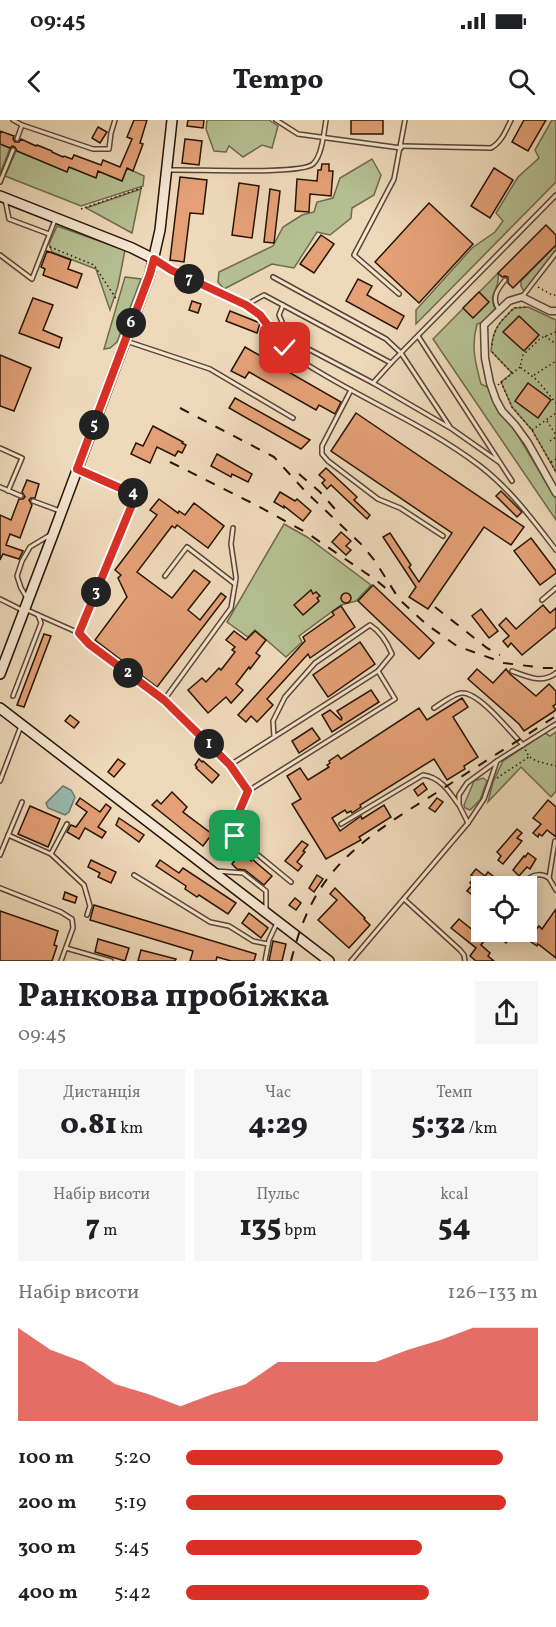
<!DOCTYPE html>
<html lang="uk">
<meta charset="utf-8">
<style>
body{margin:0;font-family:Vollkorn,serif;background:#f6f6f6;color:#202124;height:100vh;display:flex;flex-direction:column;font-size:22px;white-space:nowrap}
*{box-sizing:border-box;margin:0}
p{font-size:20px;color:#757577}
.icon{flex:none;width:33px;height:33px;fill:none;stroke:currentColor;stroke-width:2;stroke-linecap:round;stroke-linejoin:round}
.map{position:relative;height:841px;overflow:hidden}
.details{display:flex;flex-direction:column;background:#fff;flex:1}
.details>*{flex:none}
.controls{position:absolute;left:471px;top:756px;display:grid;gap:12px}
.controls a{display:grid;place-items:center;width:66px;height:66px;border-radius:0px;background:#fff;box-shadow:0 3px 15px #0003;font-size:30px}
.pin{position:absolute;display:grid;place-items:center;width:51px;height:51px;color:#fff;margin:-26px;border-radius:12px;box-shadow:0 3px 9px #0006}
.km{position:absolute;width:30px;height:30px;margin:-15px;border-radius:50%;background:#222;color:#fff;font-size:16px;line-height:30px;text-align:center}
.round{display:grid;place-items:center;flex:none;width:63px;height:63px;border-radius:0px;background:#f6f6f6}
.summary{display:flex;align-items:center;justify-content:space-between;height:102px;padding:0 18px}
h1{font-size:33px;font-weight:800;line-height:45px}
.figures{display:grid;grid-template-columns:repeat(3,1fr);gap:9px;height:102px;padding:6px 18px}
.figures div{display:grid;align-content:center;border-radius:0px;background:#f6f6f6;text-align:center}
.figures b{font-size:30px;font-weight:800}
.figures small{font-size:16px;font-weight:400}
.figures p{font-size:16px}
.chart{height:168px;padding:12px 18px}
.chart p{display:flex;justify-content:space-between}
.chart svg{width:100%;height:108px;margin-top:6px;fill:#d93025;opacity:.7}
ul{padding:0 18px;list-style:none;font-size:20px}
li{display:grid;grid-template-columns:96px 72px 1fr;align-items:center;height:45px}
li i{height:15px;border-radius:8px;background:#d93025}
.status{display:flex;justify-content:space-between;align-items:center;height:42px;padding:0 30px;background:#fff;direction:ltr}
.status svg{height:16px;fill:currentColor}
header{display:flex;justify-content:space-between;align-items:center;height:78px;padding:0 18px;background:#fff;font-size:27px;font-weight:800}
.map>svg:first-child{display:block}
</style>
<div class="status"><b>09:45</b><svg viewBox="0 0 49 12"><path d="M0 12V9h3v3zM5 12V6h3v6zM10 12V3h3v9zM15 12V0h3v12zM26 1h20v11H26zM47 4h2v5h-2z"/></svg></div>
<header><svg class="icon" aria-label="back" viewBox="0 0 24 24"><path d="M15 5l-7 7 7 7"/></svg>Tempo<svg class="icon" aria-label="search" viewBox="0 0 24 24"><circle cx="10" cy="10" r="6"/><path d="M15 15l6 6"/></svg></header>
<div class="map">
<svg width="556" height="841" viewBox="0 0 556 841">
<rect width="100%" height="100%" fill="#eed9ba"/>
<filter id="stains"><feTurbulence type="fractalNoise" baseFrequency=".00333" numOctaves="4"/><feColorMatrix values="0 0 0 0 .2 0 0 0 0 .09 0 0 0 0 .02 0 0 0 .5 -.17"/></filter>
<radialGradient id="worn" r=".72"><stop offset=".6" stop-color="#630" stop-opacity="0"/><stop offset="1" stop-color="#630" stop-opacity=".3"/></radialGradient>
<g fill="#b5c092" stroke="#6e6a4b" stroke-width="1.5">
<path d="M207,0H269L278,6L272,28L262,25L243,37L229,26L226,32L214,31L206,9Z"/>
<path d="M552,0H556V62L416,204V190L472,128L495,112L503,101L496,93L518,57L539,38L535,30Z"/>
<path d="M0,24L10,28L0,54Z"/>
<path d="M16,31L67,51L69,47L96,57L98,51L122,61L127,48L144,56L143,66L81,86L5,56Z"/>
<path d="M372,39L381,55L374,75L352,88L351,98L330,115L317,112L294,148L272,144L224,169L218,162L219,152L273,126L283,107L302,95L314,92L317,82L333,78L340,58Z"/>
<path d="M141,69L132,113L86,88Z"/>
<path d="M57,106L125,130L118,166L110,190L96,149L52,132L49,124Z"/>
<path d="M556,125V131L525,173L521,166V161Z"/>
<path d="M498,153C501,171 487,171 495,189L483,202L477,204C471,226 475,242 481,264L493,270L490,271L499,293L514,309L556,379V400L433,219Z"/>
<path d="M125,157L141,159L117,222L110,228L104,229Z"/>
<path d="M528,187L556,200V352L532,310L512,287L501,262L512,253L491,231C493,208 498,204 514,188Z"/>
<path d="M284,404L307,417L371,465L356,481L341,485L299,516L302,522L286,537L255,510L248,517L227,502Z"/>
<path d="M556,612V671L551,677L521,647L488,682L493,662L503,641L545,613L550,616Z"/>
<path d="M483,658L487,661L480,680L470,690L465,688L464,685L474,661Z"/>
</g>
<path fill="#99baaf" stroke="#6c786b" stroke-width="1.5" d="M63,666L71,670L75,677L69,692L65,695L48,688L46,683Z"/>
<g fill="#e4a076" stroke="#281404" stroke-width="1.5">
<path d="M134,0H147L140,23L143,24L133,51L127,48L122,61L98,51L96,58L69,47L67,52L17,31L15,27L12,26L10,28L0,24V11L14,16L13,19L15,22H19L21,19L36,26L37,25L52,31V32L63,37L64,36L72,39L74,35L93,42L101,45L103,40L120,47L132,19L127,17Z"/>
<path d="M188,0H204L203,8L187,6Z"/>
<rect x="351" y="0" width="32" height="14"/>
<path d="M524,0H546L528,31L512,22Z"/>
<path d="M98,7L107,12L100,23L92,18Z"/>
<path d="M185,19L202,21L199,45L182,43Z"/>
<path d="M322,44H329V51H333L331,76L310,74L309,92L295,91L297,59L317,61L318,50H321Z"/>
<path d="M494,48L513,60L490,98L471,86Z"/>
<path d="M180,57L207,60L203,94L190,93L184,142L170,140Z"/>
<path d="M239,63L259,66L252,118L232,115Z"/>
<path d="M270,69L280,71L274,123L264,122Z"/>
<path d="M429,83L473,124L419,183L375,142Z"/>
<path d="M546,105L556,115V125L513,168L508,163V157L505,156L502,157L498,153Z"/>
<path d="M321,115L334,124L314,153L300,144Z"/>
<path d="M47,131L71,140L68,149L82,154L77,168L43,155L45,149L41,147Z"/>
<path d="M358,159L372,166L367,175L404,196L397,209L346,181Z"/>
<path d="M479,172L489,182L473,198L463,188Z"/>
<path d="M33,178L53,185L43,210L62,218L59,228L19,213Z"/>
<path d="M192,181L201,184L198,193L189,190Z"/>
<path d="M230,191L260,203L257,213L226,201Z"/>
<path d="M519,196L539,215L524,231L503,212Z"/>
<path d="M245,227L341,282L335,294L319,285L316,290L249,252L245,258L231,251Z"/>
<path d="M0,235L31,248L14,291L0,286Z"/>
<path d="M528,263L551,280L538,298L515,281Z"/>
<path d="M235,278L310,320L301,329L229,288Z"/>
<path d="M356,293L524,407L511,425L484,407L428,489L409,477L416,467L383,417L390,413L411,445L409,447L419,462L452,413L331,331Z"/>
<path d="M153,306L183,322L182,323L186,325L182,333L178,331L175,336L157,327L150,343L131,334L136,323L143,326Z"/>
<path d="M217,334L252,354L248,362L232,354L231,357L211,346Z"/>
<path d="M326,348L357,377L354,380L370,395L367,399L331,365L327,369L322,363L325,360L319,355Z"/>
<path d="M27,360L39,364L35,378H31L29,380L32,385L20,418L10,414L6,425L23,431L19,439L3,434L0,440V395L11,400L19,379H23L25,377L22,372Z"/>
<path d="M501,371L522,392L517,397L496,376Z"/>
<path d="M280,372L295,381L297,379L311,391L303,401L284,386V388L274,382Z"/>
<path d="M159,379L178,393L179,391L185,395L194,383L224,406L208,428L177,405L175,408L172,406L137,452L172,478L194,450L210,462L188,490L200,500L221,473L226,477L157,567L95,520L127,477L118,458L121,455L115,450L157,395L150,390Z"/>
<path d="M341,412L351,421L346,426L351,430L346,435L332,422Z"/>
<path d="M531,418L556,451V453L540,465L514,431Z"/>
<path d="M373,465L434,523L419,539L358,481Z"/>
<path d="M311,470L313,474L316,472L320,476L317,478L319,481L303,495L294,485Z"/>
<circle cx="346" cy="478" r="5"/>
<path d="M543,485L550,493L556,488V507L522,535L511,523L508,527L503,521L509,516L499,505L506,498L516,509Z"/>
<path d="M341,486L355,507L310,538L308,534L267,579L273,585L257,602L251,596L246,602L238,595L305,521L303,517L334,495L332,492Z"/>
<path d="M481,489L498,511L489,518L472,496Z"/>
<path d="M234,511L246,520L255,511L266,520L256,533L260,536L250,549L249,547L236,564L243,570L231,583L226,577L208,593L188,570L202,558L206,562L219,548L221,550L235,532L232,530L235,527L226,520Z"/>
<path d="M44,514L51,516L24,587L17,585Z"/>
<path d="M360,522L375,544L328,577L313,555Z"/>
<path d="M477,549L493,563L506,549L510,554L536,576L549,564L556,571V584L553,586L556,590L524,611L519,604L468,559Z"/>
<path d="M371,570L379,582L332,612L322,595L330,590L341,600L342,598L337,591Z"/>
<path d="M462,578L468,587L453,597L478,637L464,646L465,649L447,660L434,639L360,685L361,687L352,693L351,691L347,693L345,690L332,698L340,711L361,696L362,699L384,685L391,697L359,717L361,720L326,739L292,684L301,679L287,656L300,648L308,660L329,647L327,645L330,643L329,641L338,635L341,639L419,588L427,600Z"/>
<path d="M70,595L79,602L74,608L65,601Z"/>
<path d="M312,608L320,619L299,633L292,621Z"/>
<path d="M118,639L125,644L114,657L108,652Z"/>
<path d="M199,639L202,642L203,641L219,655L212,663L196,648L197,647L195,645Z"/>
<path d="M423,663L427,669L418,676L414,670Z"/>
<path d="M172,672L187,687L183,692L212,714L203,726L152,685L157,680L161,684Z"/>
<path d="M80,678L100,692L106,684L111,688L98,707L106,712L102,718L85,708L79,719L67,712L71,705L76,707L87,692L76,684Z"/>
<path d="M437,678L443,682L435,692L429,688Z"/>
<path d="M548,680L556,687V717L547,710L542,716L539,714L538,717L533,713L541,704L533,698Z"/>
<path d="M30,686L60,699L48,727L18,714Z"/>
<path d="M119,698L144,715L139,722L116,705Z"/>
<path d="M517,709L522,713L517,718L522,721L503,744L498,740L501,736L497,732Z"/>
<path d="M302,721L308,725L303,731L305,732L297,742L302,746L298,751L285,741Z"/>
<path d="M528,733L536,739L530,749L527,747L519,756L513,750L524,736L525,737Z"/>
<path d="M244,735L251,741L252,739L272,756L264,765L245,750L237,749L232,744L238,736Z"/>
<path d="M91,740L116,752L111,763L98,757L100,753L88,747Z"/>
<path d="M160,740L179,753L183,748L236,783L228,794L199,775L197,777L185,769L186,766L156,746Z"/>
<path d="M476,749L485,756L488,752L498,760L492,766H482V771L476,778L467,771L472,765L470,763L474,757L471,755Z"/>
<path d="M317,755L323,759L314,772L309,768Z"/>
<path d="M335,768L365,798L364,799L370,805L349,828L318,800L337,780L330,774Z"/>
<path d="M65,772L77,777L75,783L63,779Z"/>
<path d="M295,778L301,783L296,790L289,785Z"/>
<path d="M94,785L256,834L254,841H231L217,837L216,841H190L193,831L90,800Z"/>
<path d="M556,789V838L538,824L537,826L528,820L539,806L542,809Z"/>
<path d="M0,791L58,811L54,825L57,826L52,841H0Z"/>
<path d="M249,793L268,808L261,818L242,803Z"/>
<path d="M459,799L485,820L481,825L490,833L488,836L494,841H476L470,836L476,828L451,808Z"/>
<path d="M499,812H515L506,823L497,815Z"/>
<path d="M98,819L129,828L125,841L95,832Z"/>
<path d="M273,821L286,824L282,841H269Z"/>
<path d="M141,830L176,839L175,841H138Z"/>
</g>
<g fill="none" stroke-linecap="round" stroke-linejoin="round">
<defs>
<g id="lane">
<path d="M13,0L22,5L93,29H109L111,13L115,0"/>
<path d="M276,0L298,14L401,28"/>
<path d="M17,19L22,5"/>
<path d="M401,26L491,28C502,22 506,10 511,0"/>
<path d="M169,50C193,49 301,55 313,44C322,36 324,12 326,0"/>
<path d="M0,62L13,30"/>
<path d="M5,79L9,99L49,114"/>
<path d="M0,135L32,159L55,100"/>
<path d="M155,140C183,159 216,168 245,184C269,198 279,227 303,242C360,279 425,304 480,346C510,369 533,400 556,430"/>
<path d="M273,157L386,219L401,233L450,307"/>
<path d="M399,174L354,135L394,59L405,0"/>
<path d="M522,177L556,133"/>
<path d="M246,185L264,175L391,243"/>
<path d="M283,185L279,195L288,216L295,222L373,263L452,309L499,342"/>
<path d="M499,190C491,178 497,170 505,160"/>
<path d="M418,216L512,361"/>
<path d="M126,221L210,249L293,298"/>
<path d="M373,263L391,243L556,75"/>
<path d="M351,270L322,326V334L328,341L378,379L400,388L443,416"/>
<path d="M0,328L22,338L8,371"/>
<path d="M0,367L21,376"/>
<path d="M33,381L60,391"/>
<path d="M165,456L187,427L235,464"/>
<path d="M27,478L21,468L17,456L22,441L30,427L50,415"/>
<path d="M0,479L22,490"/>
<path d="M542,480L556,468"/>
<path d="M27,490L79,513L89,524L164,580L230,645L248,671L236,699L235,716L291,762"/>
<path d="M79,513L136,375L79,350"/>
<path d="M512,551C528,557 542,564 556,553"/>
<path d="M13,576L41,503L38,495"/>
<path d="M164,580L231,488L236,458L231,424L233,408"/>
<path d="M434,588C440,584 456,572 463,573C481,574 510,612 523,625"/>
<path d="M230,645L378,551L392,534C387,522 381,512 370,505L315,543L285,577L273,601L274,617"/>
<path d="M0,661L21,606"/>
<path d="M248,671L395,579L378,551"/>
<path d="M468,703L459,685V675L467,663L497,641L556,604"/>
<path d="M341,704L423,655C440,657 449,671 458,684"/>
<path d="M8,715L51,734L84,765L90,786L87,795"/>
<path d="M555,721L549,758L556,770"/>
<path d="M51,734L67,704"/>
<path d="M0,735L22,682"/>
<path d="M216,751L243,753L266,771V791"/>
<path d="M134,755L210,802L229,806L253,821L268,824"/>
<path d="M519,766C528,758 538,750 549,758"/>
<path d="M0,768L61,792L72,799L73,808L61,841"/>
<path d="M404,779L460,830L464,835L465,841"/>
<path d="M66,828L111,841"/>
<path d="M265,841L269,820L277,803"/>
<path d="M351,841L468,703L484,679L497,641"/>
</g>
<path id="street" d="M556,191H550L522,177L509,181L484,205L485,238L490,263L496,280L502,291L515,305L528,323L556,373"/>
<g id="secondary">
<path d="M0,76L132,128L154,139"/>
<path d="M0,554L54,412L150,154L160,110L172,0"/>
<path d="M0,588L329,841"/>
</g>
</defs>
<use href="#lane" stroke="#5a4532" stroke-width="6"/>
<use href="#street" stroke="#5a4532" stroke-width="9"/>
<use href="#secondary" stroke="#281404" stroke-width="12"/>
<g stroke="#281404" stroke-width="1.5" stroke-dasharray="1.5 3" stroke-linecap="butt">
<path d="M81,89L144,67"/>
<path d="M50,127L94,145L117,180"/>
<path d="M538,167L552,175H556"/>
<path d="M556,212L541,218L523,235L520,247L537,260L556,283"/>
<path d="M545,216L556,224"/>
<path d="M492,225C493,208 503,199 514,188L528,187"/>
<path d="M492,232L512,253"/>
<path d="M534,255L556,241"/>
<path d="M501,262L512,287L532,310L556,352"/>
<path d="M498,265L520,247"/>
<path d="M547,301L556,315"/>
<path d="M532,310L556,293"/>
<path d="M550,321L556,317"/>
<path d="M551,342L556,339"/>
<path d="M530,637L536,641L556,646"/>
<path d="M497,658L529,637L525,629"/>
</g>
<use href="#lane" stroke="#f4e6d2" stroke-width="3"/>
<use href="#street" stroke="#f4e6d2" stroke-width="6"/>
<use href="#secondary" stroke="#f4e6d2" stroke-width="9"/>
<g stroke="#281404" stroke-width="2" stroke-dasharray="10 10" stroke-linecap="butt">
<path d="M180,288L274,337L306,372L362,425L375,441L399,479L426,504L457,526L504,543L544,548H556"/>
<path d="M170,342L258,386L307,413L376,460L389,471"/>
<path d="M299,354L320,372L335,389"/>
<path d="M435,487L487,528L500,535"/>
<path d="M291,841C299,809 310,780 331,754C359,720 399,696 436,673C476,647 516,622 556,596"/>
</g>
</g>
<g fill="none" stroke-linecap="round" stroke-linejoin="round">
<defs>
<path id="route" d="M235,716L236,699L248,671L230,645L164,580L89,524L79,513L136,375L77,349L150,154L154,139L171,150L246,185L260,195L285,228"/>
</defs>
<use href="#route" stroke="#fff" stroke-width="12"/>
<use href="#route" stroke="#d93025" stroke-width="8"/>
</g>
<rect width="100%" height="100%" filter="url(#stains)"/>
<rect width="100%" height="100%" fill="url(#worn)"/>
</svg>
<div class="controls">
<a><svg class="icon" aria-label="locate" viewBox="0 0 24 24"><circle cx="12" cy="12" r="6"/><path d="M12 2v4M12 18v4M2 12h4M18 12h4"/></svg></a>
</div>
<div class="pin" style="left:235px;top:716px;background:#1e9e55"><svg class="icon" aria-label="arrive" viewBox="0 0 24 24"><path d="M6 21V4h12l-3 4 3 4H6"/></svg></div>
<div class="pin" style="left:285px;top:228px;background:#d93025"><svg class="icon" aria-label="check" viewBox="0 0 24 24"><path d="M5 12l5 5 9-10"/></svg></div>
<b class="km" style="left:209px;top:624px">1</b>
<b class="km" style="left:128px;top:553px">2</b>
<b class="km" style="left:96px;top:472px">3</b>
<b class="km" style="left:133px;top:373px">4</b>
<b class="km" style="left:94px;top:305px">5</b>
<b class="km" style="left:131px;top:203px">6</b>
<b class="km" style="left:189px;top:159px">7</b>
</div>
<section class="details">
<div class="summary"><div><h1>Ранкова пробіжка</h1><p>09:45</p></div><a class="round"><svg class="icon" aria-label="share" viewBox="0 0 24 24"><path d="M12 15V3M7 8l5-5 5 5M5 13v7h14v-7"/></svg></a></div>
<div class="figures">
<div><p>Дистанція</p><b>0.81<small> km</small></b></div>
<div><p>Час</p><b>4:29</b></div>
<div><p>Темп</p><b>5:32<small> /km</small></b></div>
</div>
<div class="figures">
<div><p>Набір висоти</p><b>7<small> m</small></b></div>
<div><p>Пульс</p><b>135<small> bpm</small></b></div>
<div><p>kcal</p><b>54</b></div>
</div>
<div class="chart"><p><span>Набір висоти</span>126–133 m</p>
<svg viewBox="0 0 160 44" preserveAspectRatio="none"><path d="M0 44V6L10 15L20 20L30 29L40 33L50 38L60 33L70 29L80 20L90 20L100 20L110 20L120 15L130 11L140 6L150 6L160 6V44z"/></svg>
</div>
<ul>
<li><b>100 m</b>5:20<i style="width:90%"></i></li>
<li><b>200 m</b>5:19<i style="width:91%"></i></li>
<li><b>300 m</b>5:45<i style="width:67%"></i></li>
<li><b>400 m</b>5:42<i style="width:69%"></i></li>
</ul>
</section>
